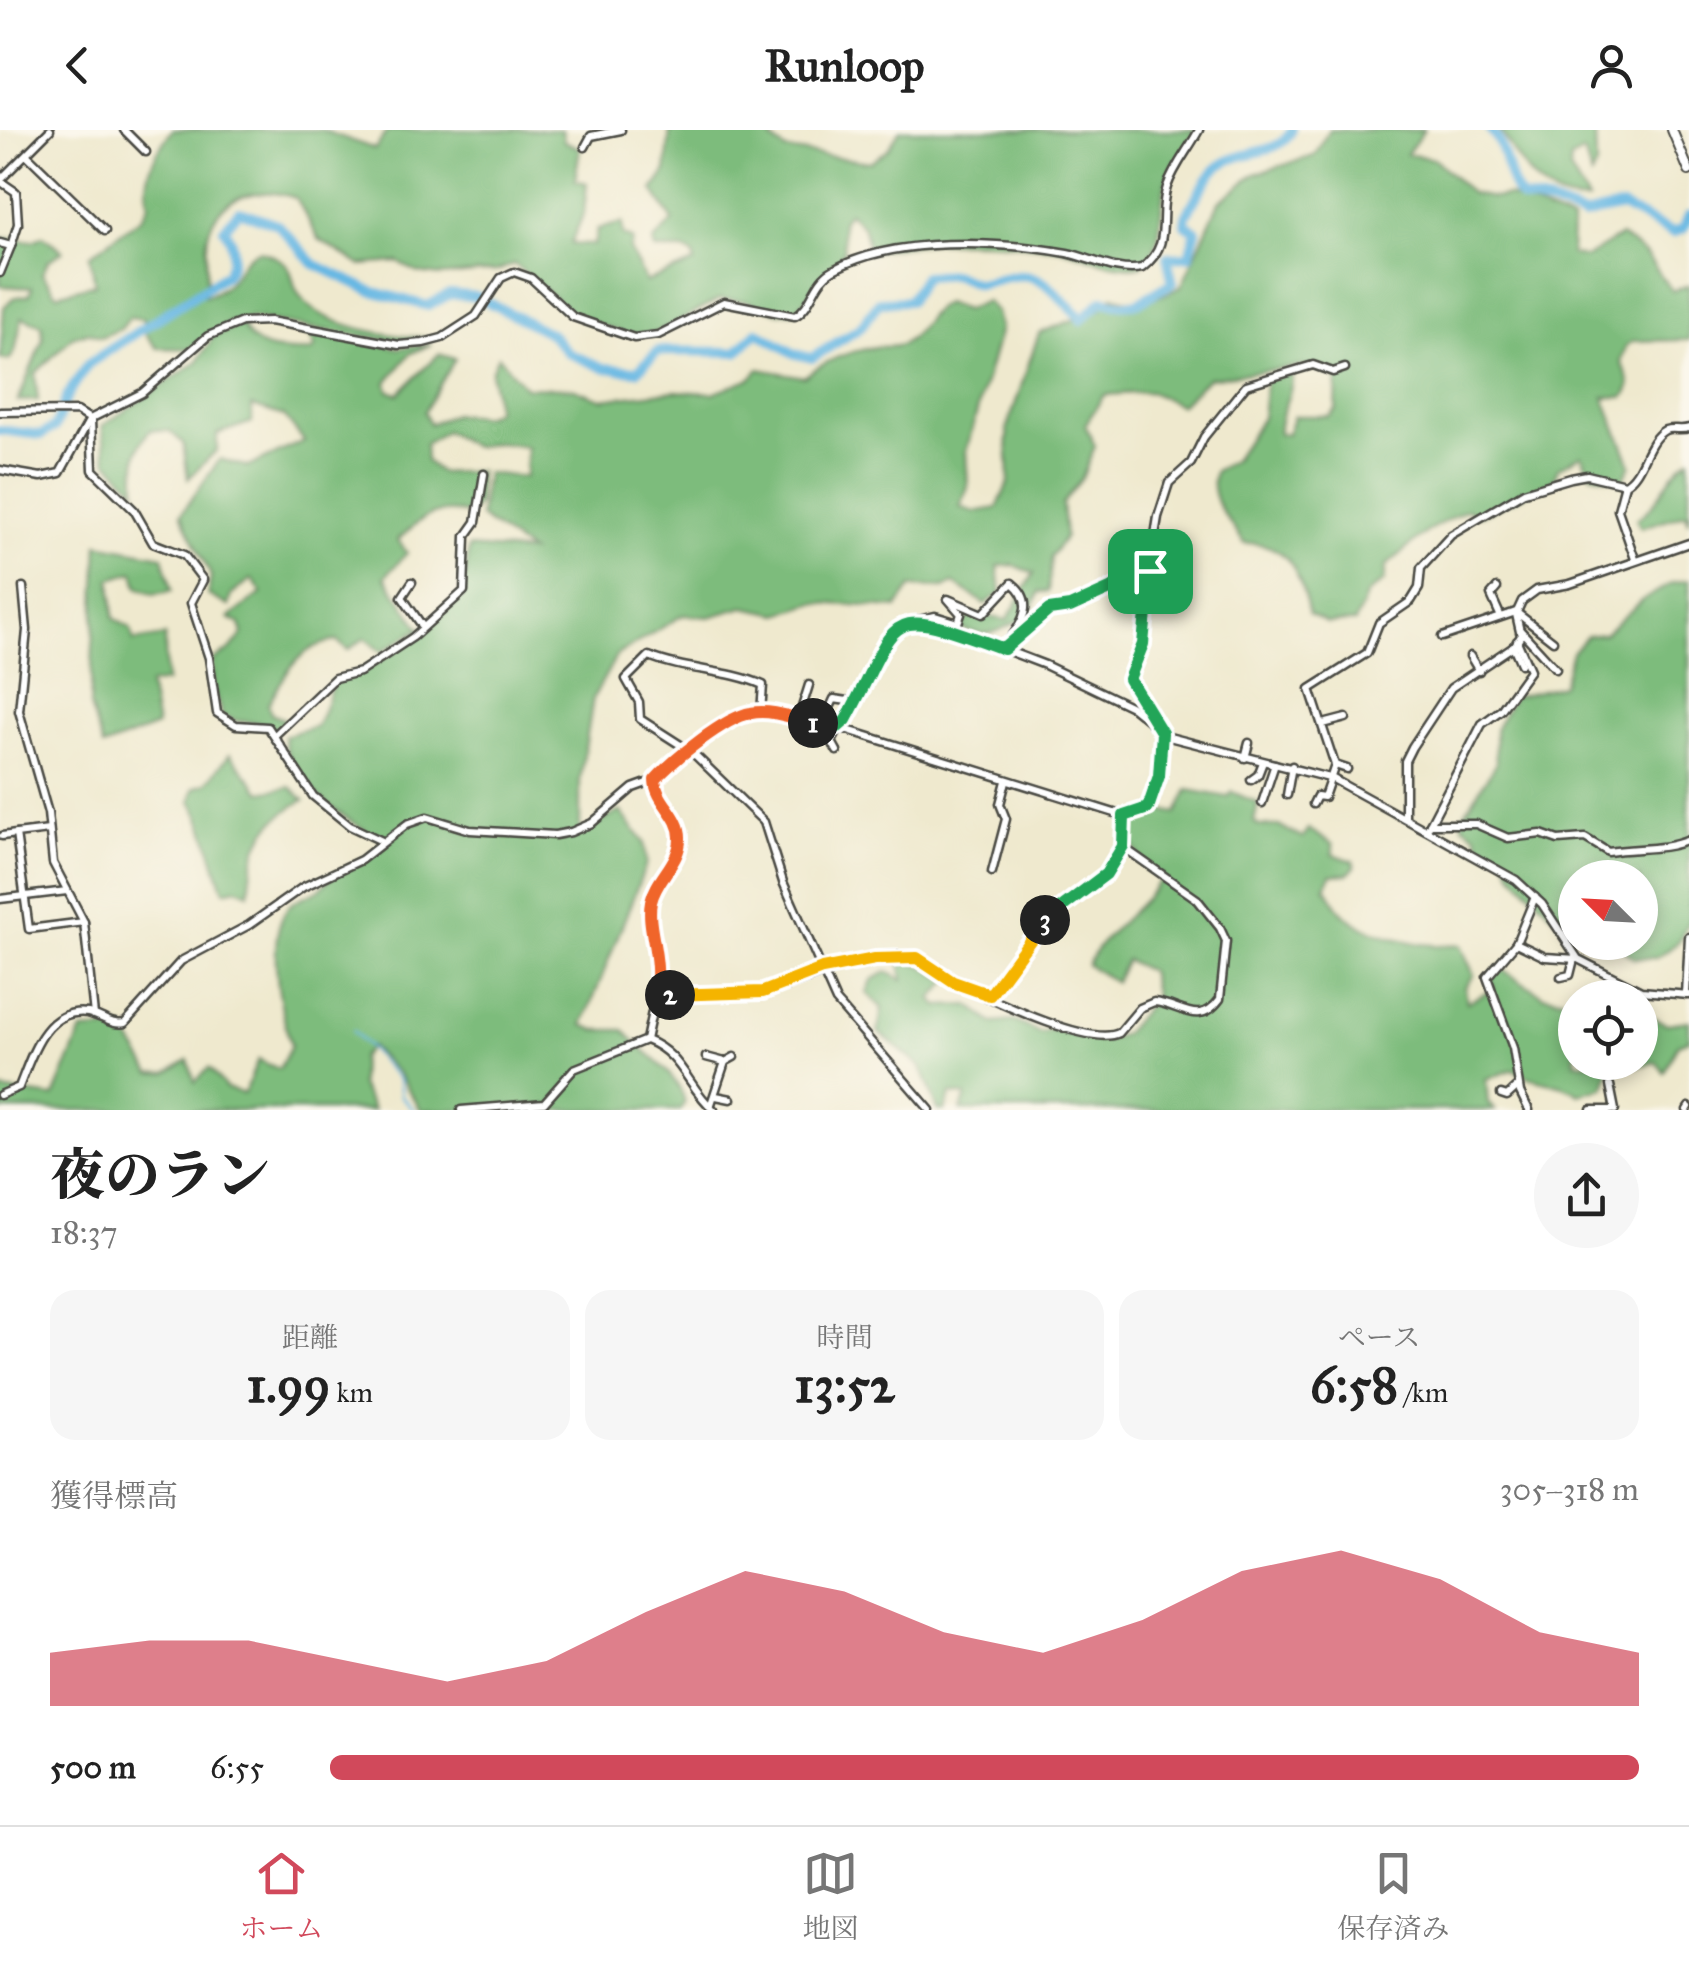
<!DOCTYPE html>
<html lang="ja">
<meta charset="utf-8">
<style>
body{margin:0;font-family:"IM FELL Great Primer","Noto Serif JP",serif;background:#f6f6f6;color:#222;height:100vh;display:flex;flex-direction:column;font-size:38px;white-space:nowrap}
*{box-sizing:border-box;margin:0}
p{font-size:32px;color:#767676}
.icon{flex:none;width:55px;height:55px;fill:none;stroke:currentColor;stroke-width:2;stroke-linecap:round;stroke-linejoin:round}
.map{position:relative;height:980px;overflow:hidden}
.drawer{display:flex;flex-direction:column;background:#fff;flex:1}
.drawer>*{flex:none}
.needle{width:65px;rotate:294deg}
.controls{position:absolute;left:1558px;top:730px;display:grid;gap:20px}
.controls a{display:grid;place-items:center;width:100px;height:100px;border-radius:50%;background:#fff;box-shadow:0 5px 15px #0003;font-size:50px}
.pin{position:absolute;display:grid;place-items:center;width:85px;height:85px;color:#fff;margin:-42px;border-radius:20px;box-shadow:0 5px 15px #0006}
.km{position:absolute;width:50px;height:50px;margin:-25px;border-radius:50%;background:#222;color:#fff;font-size:28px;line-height:50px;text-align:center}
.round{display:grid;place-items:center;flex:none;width:105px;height:105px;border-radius:52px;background:#f6f6f6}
.overview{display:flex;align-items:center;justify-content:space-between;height:170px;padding:0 50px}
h1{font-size:55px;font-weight:800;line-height:75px}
.stats{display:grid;grid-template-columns:repeat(3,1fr);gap:15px;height:170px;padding:10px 50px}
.stats div{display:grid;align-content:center;border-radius:25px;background:#f6f6f6;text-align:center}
.stats b{font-size:50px;font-weight:800}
.stats small{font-size:28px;font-weight:400}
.stats p{font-size:28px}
.chart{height:280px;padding:20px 50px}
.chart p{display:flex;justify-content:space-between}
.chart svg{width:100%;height:180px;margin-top:10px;fill:#d1495b;opacity:.7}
ul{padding:0 50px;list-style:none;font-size:32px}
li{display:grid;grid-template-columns:160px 120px 1fr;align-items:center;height:75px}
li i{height:25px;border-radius:12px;background:#d1495b}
header{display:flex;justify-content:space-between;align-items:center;height:130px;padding:0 50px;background:#fff;font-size:45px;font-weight:800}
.menu{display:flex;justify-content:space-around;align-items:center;height:140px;border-top:2px solid #e0e0e0;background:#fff;font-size:28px;color:#767676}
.menu a{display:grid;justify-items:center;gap:5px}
.menu .selected{color:#d1495b}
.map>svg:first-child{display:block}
</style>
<header><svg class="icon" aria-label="back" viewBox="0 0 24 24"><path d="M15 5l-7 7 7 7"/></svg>Runloop<svg class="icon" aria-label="person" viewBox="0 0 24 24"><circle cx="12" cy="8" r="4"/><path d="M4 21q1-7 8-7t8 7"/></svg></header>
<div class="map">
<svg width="1689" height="980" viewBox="0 0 1689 980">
<rect width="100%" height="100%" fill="#fbf7ec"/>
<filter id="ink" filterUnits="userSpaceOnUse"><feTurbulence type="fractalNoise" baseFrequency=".01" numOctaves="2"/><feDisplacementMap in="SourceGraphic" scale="20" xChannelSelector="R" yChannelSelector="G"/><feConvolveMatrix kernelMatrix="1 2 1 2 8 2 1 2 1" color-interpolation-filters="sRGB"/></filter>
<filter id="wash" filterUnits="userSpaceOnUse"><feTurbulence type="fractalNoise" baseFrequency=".0048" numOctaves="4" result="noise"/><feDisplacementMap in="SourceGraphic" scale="40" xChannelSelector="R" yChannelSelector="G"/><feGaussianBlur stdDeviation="2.25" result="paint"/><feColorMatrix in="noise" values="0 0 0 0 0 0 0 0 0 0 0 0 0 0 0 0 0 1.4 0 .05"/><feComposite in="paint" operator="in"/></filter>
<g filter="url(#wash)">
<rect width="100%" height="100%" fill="#efe9ce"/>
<g fill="#7dbc7c" stroke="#547454" stroke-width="2.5">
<path d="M172,0H322L375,19L388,0H562L564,11L580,18L575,50L587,53L584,82L571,114L594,115L597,99L622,93L623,105L633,110L630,120L646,152L695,133L693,125L683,120H655L653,112L673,91L653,60L666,41L670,0H774L772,10L786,20L870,32L888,19L900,0H1196C1187,16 1173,33 1167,50C1156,79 1168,111 1142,135C1115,142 1087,123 1060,119C997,110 929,107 869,123L864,98L848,82L842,92L844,121L795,182L779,183L747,171L720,169L656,203L626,204L577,187L514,134L497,141L440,146L418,143L398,132L360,135L319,109L296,68C262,57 221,62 209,101C203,120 210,145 205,166C241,157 235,125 260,121C305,135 283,148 304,171C327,197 396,208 431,207L399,212L251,188L229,193L190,219L157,218L144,202V189L130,187L121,199L101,207L88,202L72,207L35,244L38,270L18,271L43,209L42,195L22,187L15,222L9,230L0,229L4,177L13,168L29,165L32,158L0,156V108L33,111L43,106L63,121L48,131L42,144L57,164L95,154L90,125L141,88L149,74C141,48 156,21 172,0Z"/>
<path d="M1329,0H1424L1407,24L1435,29L1470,63L1492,68L1508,66L1572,91L1571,124L1585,128L1621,106L1646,125L1672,161L1689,155V210L1633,211L1626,216L1621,232C1626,246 1636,255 1624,267H1604L1631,335L1622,351L1591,344L1581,325L1558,338L1553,351L1479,386L1467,379L1429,400L1386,436L1384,451L1367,464L1355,492L1327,493L1309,484C1299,444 1291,412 1244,413C1230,391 1205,368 1215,341L1234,330L1262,288L1266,250L1292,243C1294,265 1277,282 1279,304H1287L1294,286H1328L1336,279L1337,248L1305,236L1208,248L1180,275L1150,262L1104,265L1085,295L1095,316L1082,348L1062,374L1065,407L1051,426L1048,462H1039L1029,489C1004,490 1000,514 959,498L972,484L1007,490L1034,443L1013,435L998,436L1001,463L985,474L953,453L944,458L911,457L897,478L816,473L779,484L744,477L709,487L683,485L617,525L593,568L580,650V703L620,681L644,712L647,732L583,895L596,900H624C643,922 679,944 685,972L680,980H421L398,944L371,917L361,927L360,955L373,980H0V960L54,967L82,901L123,898L151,943H167L188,930L195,952L209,938L227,959L244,963L258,930L279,939L291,916C281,881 263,804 290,775C297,768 310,765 318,760C324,756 328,748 335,745C354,733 371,730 385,710C349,694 285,650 284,606L316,596C326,580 327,563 336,549C386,537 423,497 463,466L469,417L530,422L480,387L486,343L525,347L527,317L500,313L473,317L446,301L425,314L426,331L441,343L479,341L478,375L469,384C435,377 422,386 398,410L407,423L385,447L420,498L381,522L365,508L348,520L337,511C298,515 286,544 268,574L271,584L286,590L276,600C261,587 240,597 222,585L213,559L212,531L230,520L243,504L240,494L229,488L262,463L252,449L232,464L229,476L208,465L211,446L181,384L220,329L248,337L304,311L284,286L252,276V292L217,304V320L188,349L183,313L170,301L151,300C133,316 136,337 136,360L107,331L102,296L197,232L214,206L242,194C251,223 287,222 313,221L315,216L307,201L399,218L431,214L410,224L387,252L389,261L398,264L439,224L455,229L424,282L430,294L454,284L484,286L496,280L491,242L498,226L525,257L572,258L601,269L675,261L713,263L751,248L759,239L804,247C824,231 850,221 876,217C884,216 892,218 900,215C921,206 925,182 945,173L965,180L986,171L996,182L1000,199L966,321L968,357L960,377L974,382L997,378L1009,351L1007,299L1039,203L1099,180L1113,166C1140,176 1155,169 1181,157L1219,72L1255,44L1314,26Z"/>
<path d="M1500,0H1595L1596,36L1591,46L1584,22L1571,29L1570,40L1588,71C1540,75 1522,35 1500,0Z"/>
<path d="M1689,328V392L1686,383L1641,398L1636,389C1660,376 1666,344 1689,328Z"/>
<path d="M98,414L163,426L172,461L154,464L138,457L134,442L111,449L114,488L130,498L134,511L165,506L166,552L149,555L157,596L103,617L90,576Z"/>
<path d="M1689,450V790L1679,812L1657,828H1633L1615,813L1640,812V748H1575V791L1555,787L1512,743L1505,727L1480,714L1476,704L1463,695V686L1496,633L1495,600L1513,567L1562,555L1572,522L1587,506L1604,504L1643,470L1672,453Z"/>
<path d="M230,624L261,662L291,657L304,670C262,693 253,715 249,763L237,758L224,761C212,731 208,697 191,671L194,658L207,653Z"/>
<path d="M1188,660L1227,667L1232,662L1258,673L1254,692L1259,696H1279L1303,708L1308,699L1333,714V724L1353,731L1355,737L1348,744L1331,745L1325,757C1332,764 1336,776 1342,782C1366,806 1428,819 1461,815L1474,845L1465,857L1467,872L1493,859L1491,846L1498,837L1543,865L1575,871V932L1610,933L1604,958L1579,964C1558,949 1535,955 1513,939L1486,950L1488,973L1495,980H961L966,966L951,964L945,980H938L921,937L878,902L882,878L867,863L872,850L887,842L903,850L900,833L920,834L948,852L932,869L938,876L969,875L993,893L1014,891L1040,903L1053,899L1104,911L1124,904L1155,867L1149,841L1126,830L1115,852L1087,835C1106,798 1142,780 1163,746L1147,740L1124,699L1153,678L1177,683Z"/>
<path d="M1640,882L1667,894L1689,891V910L1678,914L1664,942L1656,932L1637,936Z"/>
</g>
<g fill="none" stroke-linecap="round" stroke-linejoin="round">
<path stroke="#68b8e3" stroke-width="2.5" d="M353,901L399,950L401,966L414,980"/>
<g stroke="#68b8e3" stroke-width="10">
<path d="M1490,0C1510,19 1503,49 1522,69L1551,74L1583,86L1622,77L1672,103L1683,99L1689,85"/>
<path d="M0,300L41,305L55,297L67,266L88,234L225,145C236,130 235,113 224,99L239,81L277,94L314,134L371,161L428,176L450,164L478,167L551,204L568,223L604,238L637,241L658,221L737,222L757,202L795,224L812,228L860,198L879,172L909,171L924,146L953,144L977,154C1012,147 1031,134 1059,166C1068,176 1075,178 1081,190L1103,170C1139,183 1144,166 1173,153L1167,127L1189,126L1196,101L1185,94L1186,86C1194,71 1204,51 1216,39C1238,18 1278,28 1292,0"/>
</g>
</g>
</g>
<g filter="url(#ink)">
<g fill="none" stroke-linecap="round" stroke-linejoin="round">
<defs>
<g id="minor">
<path d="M124,0L146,22"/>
<path d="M585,17L591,6L621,0"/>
<path d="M27,25L105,101"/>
<path d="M0,50L50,0"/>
<path d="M0,51L16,62L18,94L11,116"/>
<path d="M0,113L11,116L0,143"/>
<path d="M0,282L77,281L90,289"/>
<path d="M91,290L93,340L134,380L153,413L184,425L203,450L191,473L209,528L217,583L236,595L268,597L313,666L350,696L382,711"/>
<path d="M0,340L41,347L60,343L90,289L142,263L208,206L242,192L270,191L399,215L423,213L442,208L476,186L501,148L514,142L531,148L573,187L634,208L658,205L724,172L795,186C813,176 813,151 833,140C895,106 998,111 1067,123C1091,128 1117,143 1142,138C1174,114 1157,86 1167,57C1174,36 1189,19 1199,0"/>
<path d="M1625,354L1618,380L1635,429"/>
<path d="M412,452L402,467L423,497"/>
<path d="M23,457L27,500L19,581L48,683L53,733L84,792L94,885"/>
<path d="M1497,458L1491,465L1500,485"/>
<path d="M914,491L935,486L958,493L961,484L948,469L983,484L1012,453C1035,471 1024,491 1008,512"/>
<path d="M1521,501L1556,539"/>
<path d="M1442,507L1516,482L1553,511"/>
<path d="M1007,513L1023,506L1049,480L1070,477L1149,441"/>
<path d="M1513,516L1521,534"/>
<path d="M1470,526L1479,541"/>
<path d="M829,580L834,569L854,572"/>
<path d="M761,582L763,555C726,539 685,541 649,526L626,549L639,572L640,589L693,623L764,692L783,752L836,871L930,980"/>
<path d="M798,590L809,555"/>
<path d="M1154,592L1129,549L1143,514L1144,473L1158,387L1169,353L1191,333L1204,307L1246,255L1313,235L1333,242L1345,238"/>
<path d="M1323,594L1346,588"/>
<path d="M275,605L335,548L360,542L413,507L464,461L466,406L476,392L484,344"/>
<path d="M837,621L832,612L891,501L921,492L943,496L1045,535L1132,577L1169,607L1333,649L1516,750L1542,774L1578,829L1641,861L1689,865"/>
<path d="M1245,628L1249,613"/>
<path d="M1335,635L1347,639"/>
<path d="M1251,650L1258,645L1263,632"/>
<path d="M1287,665L1292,636"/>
<path d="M1262,673L1275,634"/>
<path d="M1313,674L1317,666L1324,667L1335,635L1310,559L1367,523L1379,493L1411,471L1419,458L1421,438L1451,405L1524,362L1571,348L1587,345L1625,354C1644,344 1645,311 1665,300C1672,297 1681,301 1689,298"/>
<path d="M1405,687V631L1412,617L1451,558L1515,515L1521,506L1516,484L1522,471L1537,460L1570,454L1689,413"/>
<path d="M1430,694H1476L1508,708L1541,704L1558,710L1585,708L1608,722C1636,717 1663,721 1689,710"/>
<path d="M1429,696L1482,594L1501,580L1530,540L1517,511"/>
<path d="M49,700L16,704L29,799L84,792"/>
<path d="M2,706L16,704"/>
<path d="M992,742L1006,689L1000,674L1006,651"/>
<path d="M0,769L67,761"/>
<path d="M1516,813L1545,827L1577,829"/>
<path d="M1561,847L1570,845L1574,829"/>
<path d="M990,865L1043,791L1106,745L1123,717L1124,686"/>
<path d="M1686,865L1689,807"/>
<path d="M655,866C693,865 732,869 769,861C812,851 870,816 917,828C930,831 942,846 955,852C987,867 1090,918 1119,903L1140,878L1154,872C1180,874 1199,898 1220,869L1226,811L1220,798L1197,769L1123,717"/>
<path d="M646,910L660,844L650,776L656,758L677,724L681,707L655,650"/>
<path d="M706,927L725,932"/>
<path d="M1610,955L1615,980"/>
<path d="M1501,964L1507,966L1518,956"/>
<path d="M0,965L19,957C31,928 44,877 88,883C102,886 111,896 125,893L181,831L249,795L303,757L361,730L407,694L427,687L470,700L555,705L571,702L592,693L633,658L655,650L681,622L747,583L774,584L838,597L1124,686L1148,678L1159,646L1162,603"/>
<path d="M716,966L731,969"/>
<path d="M710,977L725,932L734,927"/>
<path d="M461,980L544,973L574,939L646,910C683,924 687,957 714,980"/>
<path d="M1529,980L1520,962L1513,918L1487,847L1516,813L1535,767"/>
<path d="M1591,980H1612"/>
<path d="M1687,980L1689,977"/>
</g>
<path id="major" d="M1672,0L1689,41"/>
</defs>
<use href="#minor" stroke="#484843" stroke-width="11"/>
<use href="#major" stroke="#484843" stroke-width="12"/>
<use href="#minor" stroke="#fff" stroke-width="6"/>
<use href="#major" stroke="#fff" stroke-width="8"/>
</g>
</g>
<g fill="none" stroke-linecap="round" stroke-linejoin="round" filter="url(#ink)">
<defs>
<path id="split-1" d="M813,593L838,597L846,590C903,485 879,473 1004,519L1049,480L1070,477L1150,441"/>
<path id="split-2" d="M670,865L655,866C663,827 646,799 651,772C656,748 681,732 680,707C680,685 656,672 655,650C673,630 725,587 751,583C771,579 793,588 813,593"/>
<path id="split-3" d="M670,865L763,862L822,839L875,829L917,828L953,852L990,865L1045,790"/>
<path id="split-4" d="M1045,790L1106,744L1123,716L1124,686L1148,678L1159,646L1162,603L1129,549L1143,514L1150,441"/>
</defs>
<use href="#split-1" stroke="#fff" stroke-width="20"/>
<use href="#split-2" stroke="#fff" stroke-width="20"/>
<use href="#split-3" stroke="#fff" stroke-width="20"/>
<use href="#split-4" stroke="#fff" stroke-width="20"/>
<use href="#split-1" stroke="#22a559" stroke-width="12"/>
<use href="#split-2" stroke="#f0652b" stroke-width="12"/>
<use href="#split-3" stroke="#f5b400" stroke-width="12"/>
<use href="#split-4" stroke="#22a559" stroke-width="12"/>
</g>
</svg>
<div class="controls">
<a><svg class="needle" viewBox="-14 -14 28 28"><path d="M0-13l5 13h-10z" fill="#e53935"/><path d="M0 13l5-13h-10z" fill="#767676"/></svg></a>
<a><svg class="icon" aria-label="locate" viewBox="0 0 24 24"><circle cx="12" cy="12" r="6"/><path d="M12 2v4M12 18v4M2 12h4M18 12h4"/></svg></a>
</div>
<div class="pin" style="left:1150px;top:441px;background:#1e9e55"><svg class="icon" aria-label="arrive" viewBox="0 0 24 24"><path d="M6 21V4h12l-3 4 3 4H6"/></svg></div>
<b class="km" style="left:813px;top:593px">1</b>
<b class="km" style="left:670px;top:865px">2</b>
<b class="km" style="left:1045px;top:790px">3</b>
</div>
<section class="drawer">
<div class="overview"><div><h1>夜のラン</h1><p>18:37</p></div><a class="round"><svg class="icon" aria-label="share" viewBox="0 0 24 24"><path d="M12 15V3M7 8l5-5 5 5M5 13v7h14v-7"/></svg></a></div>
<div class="stats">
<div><p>距離</p><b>1.99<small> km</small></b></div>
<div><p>時間</p><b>13:52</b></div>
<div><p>ペース</p><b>6:58<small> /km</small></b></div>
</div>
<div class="chart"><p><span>獲得標高</span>305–318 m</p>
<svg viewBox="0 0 160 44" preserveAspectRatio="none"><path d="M0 44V31L10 28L20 28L30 33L40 38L50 33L60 21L70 11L80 16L90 26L100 31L110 23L120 11L130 6L140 13L150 26L160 31V44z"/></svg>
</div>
<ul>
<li><b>500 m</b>6:55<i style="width:100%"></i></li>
</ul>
</section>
<nav class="menu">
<a class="selected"><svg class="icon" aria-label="home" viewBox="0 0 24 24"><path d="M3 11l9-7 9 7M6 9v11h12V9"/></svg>ホーム</a>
<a><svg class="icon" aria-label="map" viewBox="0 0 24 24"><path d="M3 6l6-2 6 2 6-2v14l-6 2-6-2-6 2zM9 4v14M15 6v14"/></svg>地図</a>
<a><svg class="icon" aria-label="saved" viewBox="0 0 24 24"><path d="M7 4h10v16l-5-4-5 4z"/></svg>保存済み</a>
</nav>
